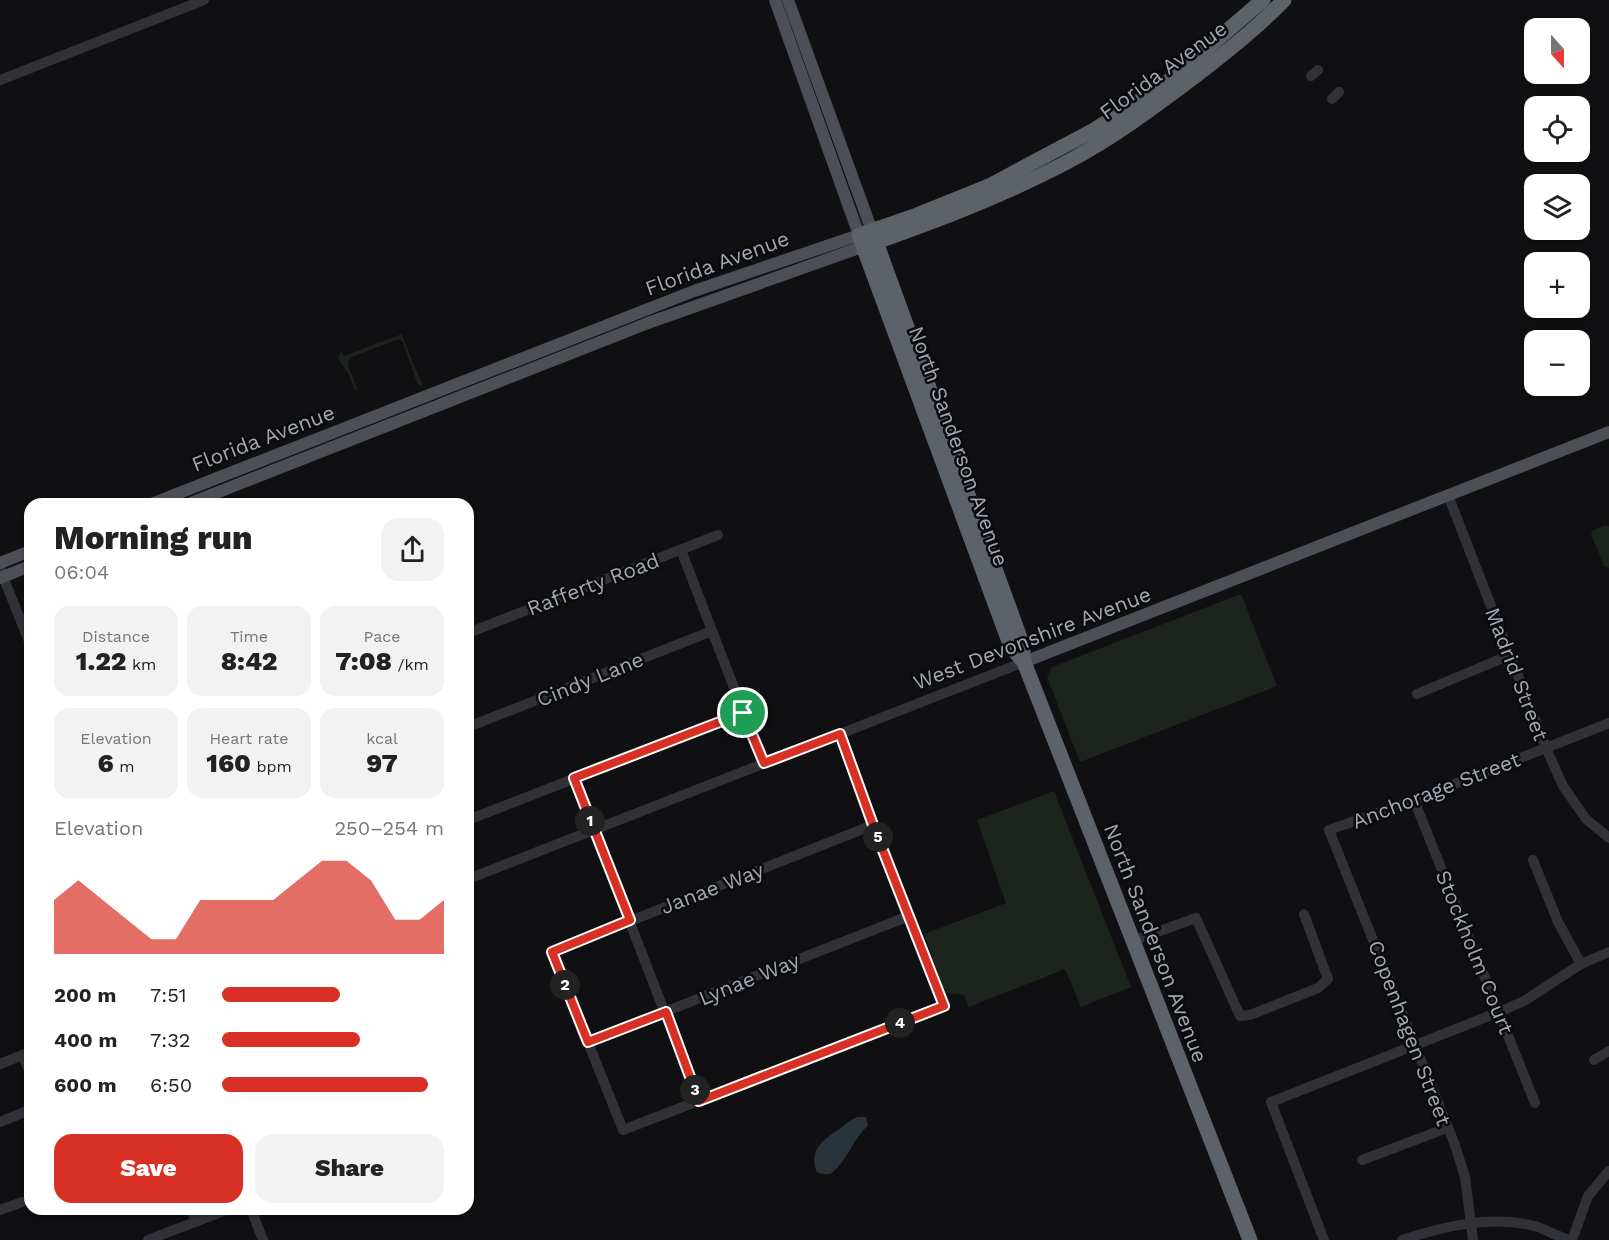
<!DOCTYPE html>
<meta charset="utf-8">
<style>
body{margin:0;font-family:"Work Sans",sans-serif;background:#f2f2f2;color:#222;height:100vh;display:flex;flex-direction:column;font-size:22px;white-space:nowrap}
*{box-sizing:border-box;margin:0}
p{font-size:20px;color:#767676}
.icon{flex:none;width:33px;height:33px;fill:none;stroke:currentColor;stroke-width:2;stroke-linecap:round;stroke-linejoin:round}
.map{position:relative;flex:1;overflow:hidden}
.drawer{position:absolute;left:24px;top:498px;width:450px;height:717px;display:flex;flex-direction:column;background:#fff;border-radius:18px;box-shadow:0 2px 4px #0004}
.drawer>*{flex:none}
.needle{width:39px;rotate:159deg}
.controls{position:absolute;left:1524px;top:18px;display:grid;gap:12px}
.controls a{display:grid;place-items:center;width:66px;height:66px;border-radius:12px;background:#fff;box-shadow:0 2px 4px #0004;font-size:30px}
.pin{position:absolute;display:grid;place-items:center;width:51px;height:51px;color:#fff;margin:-26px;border:3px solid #fff;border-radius:50%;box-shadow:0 2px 6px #0007}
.km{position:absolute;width:30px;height:30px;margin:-15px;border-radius:50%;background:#222;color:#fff;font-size:16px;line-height:30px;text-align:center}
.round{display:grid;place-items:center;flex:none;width:63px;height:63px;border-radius:18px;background:#f2f2f2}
.overview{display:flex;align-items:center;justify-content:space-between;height:102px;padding:0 30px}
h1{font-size:33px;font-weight:800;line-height:45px}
.figures{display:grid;grid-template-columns:repeat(3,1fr);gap:9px;height:102px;padding:6px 30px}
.figures div{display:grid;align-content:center;border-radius:15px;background:#f2f2f2;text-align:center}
.figures b{font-size:26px;font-weight:800}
.figures small{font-size:16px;font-weight:400}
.figures p{font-size:16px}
.chart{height:168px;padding:12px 30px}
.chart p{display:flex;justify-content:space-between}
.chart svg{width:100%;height:108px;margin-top:6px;fill:#d93025;opacity:.7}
.cta{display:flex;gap:12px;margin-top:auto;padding:12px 30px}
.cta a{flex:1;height:69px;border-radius:18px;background:#d93025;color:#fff;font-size:24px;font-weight:800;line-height:69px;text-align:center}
.cta a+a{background:#f2f2f2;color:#222}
ul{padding:0 30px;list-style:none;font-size:20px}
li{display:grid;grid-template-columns:96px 72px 1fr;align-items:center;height:45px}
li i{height:15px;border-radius:8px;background:#d93025}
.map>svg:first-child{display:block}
</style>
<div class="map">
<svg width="1609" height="1240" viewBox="0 0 1609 1240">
<rect width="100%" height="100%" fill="#101012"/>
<g fill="#1c241d">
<path d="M402,334L414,366L423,385L420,386L417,383L403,342L399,339L349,358L348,366L358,391L355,390L349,375L339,360L338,356L341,352L344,356Z"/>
<path d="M1605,525L1609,526V568L1604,566L1591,534L1593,530Z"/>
<path d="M1241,594L1277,686L1080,762L1047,677L1052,667Z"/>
<path d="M1054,791L1131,987L1081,1007L1065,969L969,1007L964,995L945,993L924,934L1006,903L977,820Z"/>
</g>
<path fill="#29343a" d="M858,1117H866L868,1126C852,1139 848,1162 830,1174H822L817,1172C808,1152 822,1140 838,1130C845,1125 850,1120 858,1117Z"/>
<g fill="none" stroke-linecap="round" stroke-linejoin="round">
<g stroke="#313237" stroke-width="10">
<path d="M1311,76L1318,70"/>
<path d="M0,80L204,0"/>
<path d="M1332,99L1339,92"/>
<path d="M1448,495L1546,748L1563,786L1586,819L1609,838"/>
<path d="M681,550L763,763"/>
<path d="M0,569L30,644"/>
<path d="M468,633L718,535"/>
<path d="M1417,694L1510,655"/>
<path d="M468,727L712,631"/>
<path d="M840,734L873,825L944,1006L623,1130L552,952L873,825"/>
<path d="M574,778L699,1101"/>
<path d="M1414,800L1535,1103"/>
<path d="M468,820L743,713"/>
<path d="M1533,860L1558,922L1581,964"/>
<path d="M468,879L1024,662"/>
<path d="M1132,941L1196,918L1240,1016L1250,1015L1318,988L1328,979L1304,914"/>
<path d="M588,1042L909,916"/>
<path d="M23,1055L30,1074"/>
<path d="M1594,1060L1609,1051"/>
<path d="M0,1064L30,1052"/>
<path d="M0,1122L30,1110"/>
<path d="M1362,1160L1447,1128"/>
<path d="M191,1209L196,1222"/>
<path d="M251,1209L263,1240"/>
<path d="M0,1210L22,1202"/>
<path d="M148,1240L229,1209"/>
<path d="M1324,1240L1271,1102L1499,1012L1524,1001L1581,964L1609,952"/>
<path d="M1402,1240C1445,1226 1491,1215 1535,1226C1547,1230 1558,1237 1570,1240"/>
<path d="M1473,1240L1465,1177L1455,1145L1329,830L1414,800L1609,723"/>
<path d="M1572,1240L1588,1196L1609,1171"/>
</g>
<g stroke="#4d4f56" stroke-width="12">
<path d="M151,504L694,291L859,235L775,0"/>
<path d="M188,504L648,323L876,242L788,0"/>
<path d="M0,563L30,551"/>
<path d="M0,578L30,566"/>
<path d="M1024,662L1609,432"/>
</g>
<g stroke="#5d6168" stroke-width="15">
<path d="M1024,662L1022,643L876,242C942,219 1007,194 1069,161C1114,137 1154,107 1194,77C1225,53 1257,28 1284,0"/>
<path d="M1250,1240L1024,662L1011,647L859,235L917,215L989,186L1094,130L1164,85L1263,0"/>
</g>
</g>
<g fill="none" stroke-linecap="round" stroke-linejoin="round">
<defs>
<path id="route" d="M743,713L764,763L840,734L873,825L944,1006L699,1101L666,1012L588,1042L552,952L630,920L574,778Z"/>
</defs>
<use href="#route" stroke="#fff" stroke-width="12"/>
<use href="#route" stroke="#d93025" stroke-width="8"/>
</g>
<g text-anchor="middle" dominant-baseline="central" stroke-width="5" stroke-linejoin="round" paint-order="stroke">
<g font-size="21" fill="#a1a8b3" stroke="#0b0b0d">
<text transform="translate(1163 70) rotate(-36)">Florida Avenue</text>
<text transform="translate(717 263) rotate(-20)">Florida Avenue</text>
<text transform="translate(263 438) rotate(-21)">Florida Avenue</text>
<text transform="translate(959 446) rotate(70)">North Sanderson Avenue</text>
<text transform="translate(593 584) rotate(-21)">Rafferty Road</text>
<text transform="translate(1032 638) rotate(-21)">West Devonshire Avenue</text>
<text transform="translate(1517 674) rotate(69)">Madrid Street</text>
<text transform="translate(590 679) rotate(-22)">Cindy Lane</text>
<text transform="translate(1436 790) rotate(-21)">Anchorage Street</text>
<text transform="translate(712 888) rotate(-21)">Janae Way</text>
<text transform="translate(1156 943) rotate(69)">North Sanderson Avenue</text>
<text transform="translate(1475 952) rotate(68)">Stockholm Court</text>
<text transform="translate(749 979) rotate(-22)">Lynae Way</text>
<text transform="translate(1410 1033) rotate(69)">Copenhagen Street</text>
</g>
</g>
</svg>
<div class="controls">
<a><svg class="needle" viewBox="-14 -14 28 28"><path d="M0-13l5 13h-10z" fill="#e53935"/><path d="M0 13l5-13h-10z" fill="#767676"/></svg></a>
<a><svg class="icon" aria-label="locate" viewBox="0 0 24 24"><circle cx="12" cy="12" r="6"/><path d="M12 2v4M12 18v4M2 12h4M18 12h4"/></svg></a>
<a><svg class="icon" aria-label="layers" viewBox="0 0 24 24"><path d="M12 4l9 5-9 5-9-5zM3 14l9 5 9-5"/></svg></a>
<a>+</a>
<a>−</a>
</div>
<div class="pin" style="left:743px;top:713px;background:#1e9e55"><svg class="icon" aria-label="arrive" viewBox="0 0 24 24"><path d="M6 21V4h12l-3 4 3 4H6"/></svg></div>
<b class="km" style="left:590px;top:821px">1</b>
<b class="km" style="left:565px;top:985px">2</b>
<b class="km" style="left:695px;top:1090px">3</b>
<b class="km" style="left:900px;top:1023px">4</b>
<b class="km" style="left:878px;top:837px">5</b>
<section class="drawer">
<div class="overview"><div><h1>Morning run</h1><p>06:04</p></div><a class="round"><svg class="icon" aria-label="share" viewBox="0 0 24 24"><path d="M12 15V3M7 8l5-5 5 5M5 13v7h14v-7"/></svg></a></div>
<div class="figures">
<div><p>Distance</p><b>1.22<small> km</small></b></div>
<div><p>Time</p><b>8:42</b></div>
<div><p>Pace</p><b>7:08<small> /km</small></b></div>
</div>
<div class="figures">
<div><p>Elevation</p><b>6<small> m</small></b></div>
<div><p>Heart rate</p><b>160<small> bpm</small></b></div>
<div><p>kcal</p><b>97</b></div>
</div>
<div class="chart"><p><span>Elevation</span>250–254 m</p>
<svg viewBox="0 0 160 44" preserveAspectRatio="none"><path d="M0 44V22L10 14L20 22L30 30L40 38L50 38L60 22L70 22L80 22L90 22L100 14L110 6L120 6L130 14L140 30L150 30L160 22V44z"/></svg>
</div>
<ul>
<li><b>200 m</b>7:51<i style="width:53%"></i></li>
<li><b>400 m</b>7:32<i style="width:62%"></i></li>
<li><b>600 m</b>6:50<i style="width:93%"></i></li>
</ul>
<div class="cta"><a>Save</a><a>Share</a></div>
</section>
</div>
